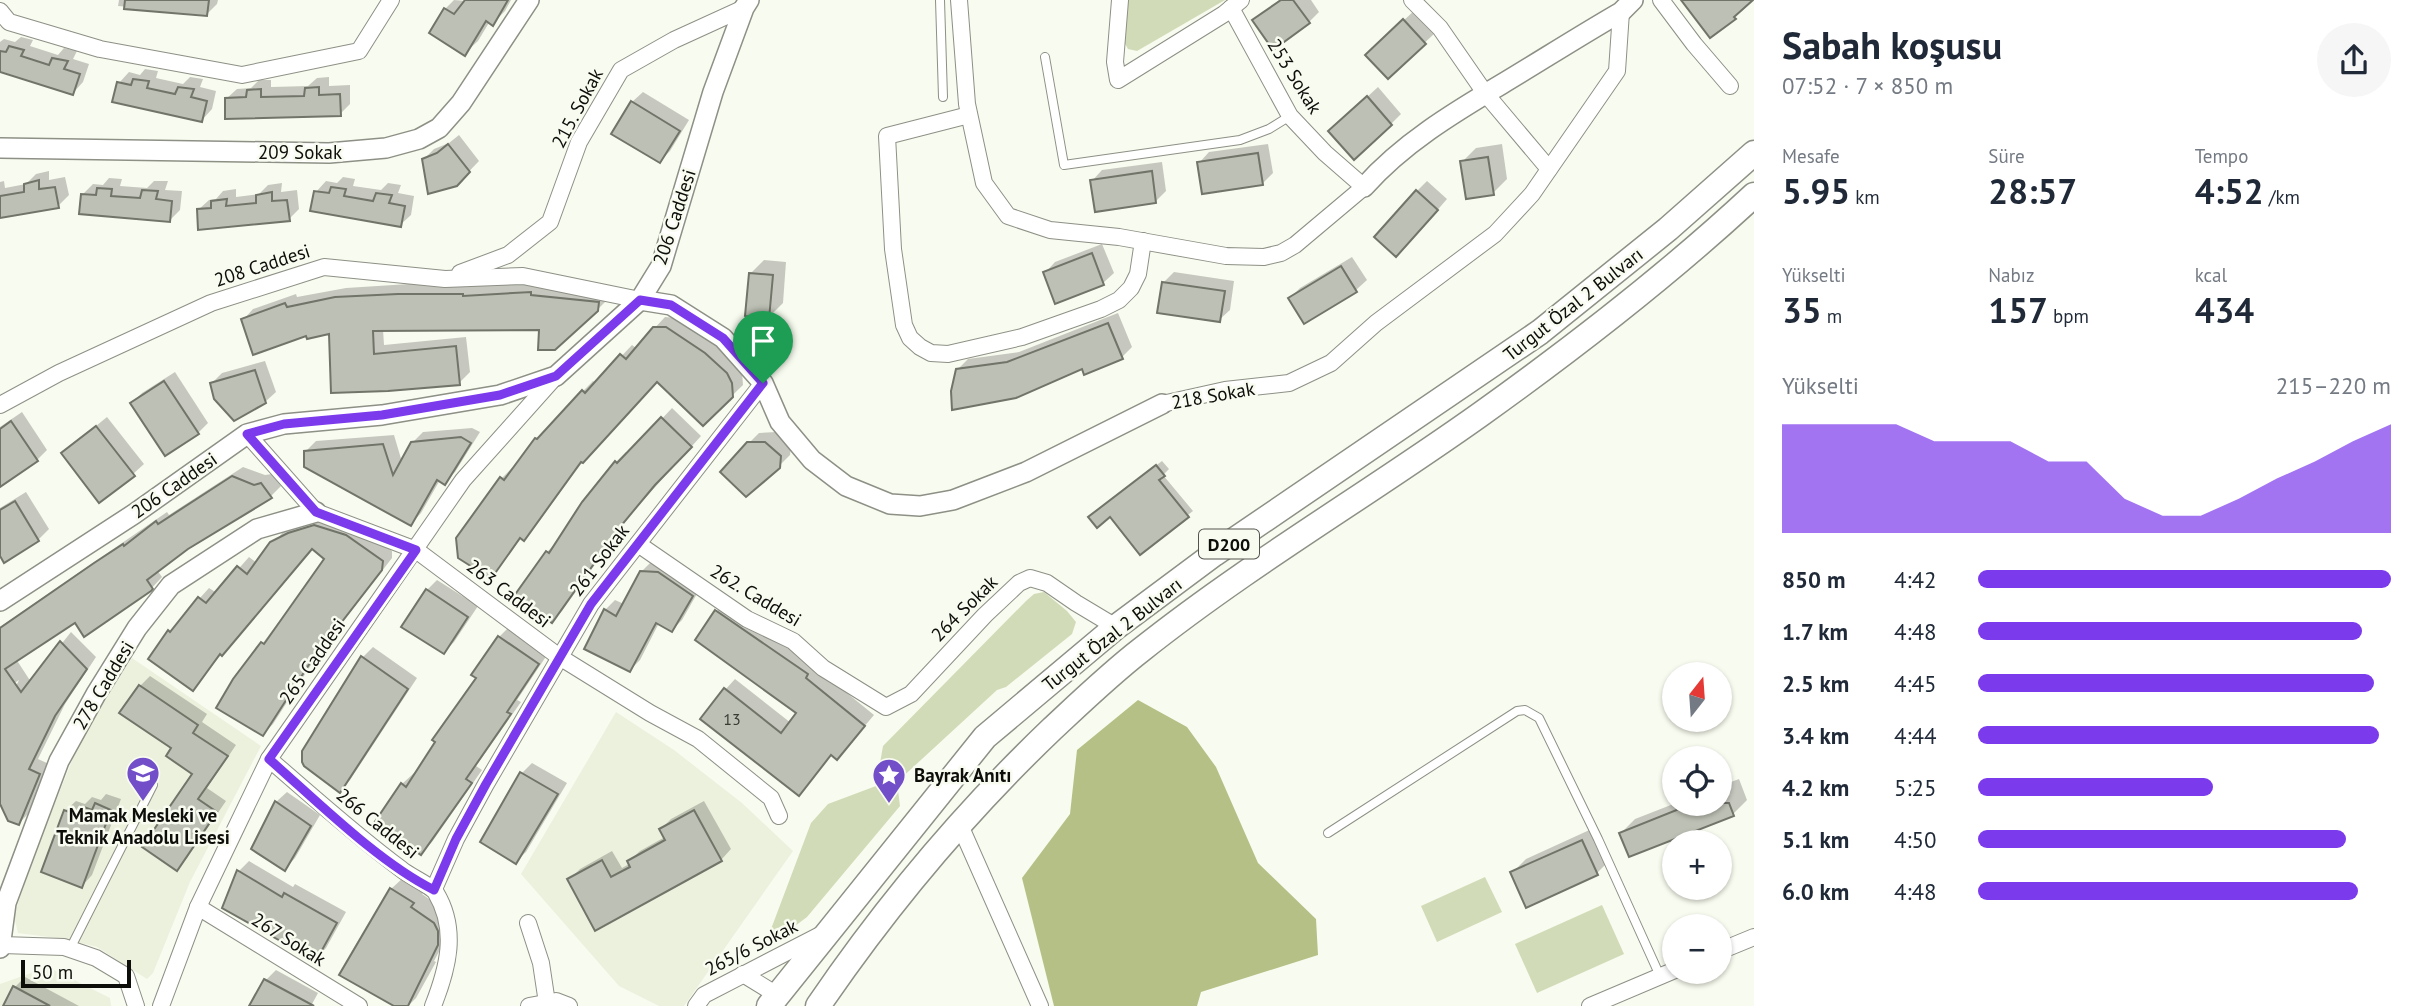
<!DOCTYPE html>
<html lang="tr">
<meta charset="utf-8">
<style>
body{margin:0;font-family:"PT Sans",sans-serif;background:#f6f6f7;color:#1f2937;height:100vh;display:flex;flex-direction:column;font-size:26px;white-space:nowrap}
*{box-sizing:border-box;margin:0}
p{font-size:23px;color:#747a83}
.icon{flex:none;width:38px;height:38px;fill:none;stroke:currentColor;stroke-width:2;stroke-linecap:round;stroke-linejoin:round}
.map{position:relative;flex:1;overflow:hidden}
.drawer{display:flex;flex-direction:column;background:#fff;width:665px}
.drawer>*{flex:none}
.needle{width:46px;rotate:17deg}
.controls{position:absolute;left:1662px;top:662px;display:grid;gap:14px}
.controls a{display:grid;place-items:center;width:70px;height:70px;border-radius:50%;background:#fff;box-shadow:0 2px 5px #0004;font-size:35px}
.scale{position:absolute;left:21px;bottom:18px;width:110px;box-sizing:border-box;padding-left:7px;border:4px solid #0d0d0a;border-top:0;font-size:19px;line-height:24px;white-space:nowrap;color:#0d0d0a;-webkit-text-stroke:5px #f8fbef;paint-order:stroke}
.pin{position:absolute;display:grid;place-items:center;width:60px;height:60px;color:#fff;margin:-72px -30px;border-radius:50% 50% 50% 0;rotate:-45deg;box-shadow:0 0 7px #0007}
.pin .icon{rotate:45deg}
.round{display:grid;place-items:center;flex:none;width:74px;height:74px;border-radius:37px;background:#f6f6f7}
.summary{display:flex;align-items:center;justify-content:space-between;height:119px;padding:0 28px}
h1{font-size:38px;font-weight:600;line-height:52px}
.stats{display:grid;grid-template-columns:repeat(3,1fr);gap:10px;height:119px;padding:7px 28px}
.stats div{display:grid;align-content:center}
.stats b{font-size:35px;font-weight:600}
.stats small{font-size:19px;font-weight:400}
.stats p{font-size:19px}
.chart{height:196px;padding:14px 28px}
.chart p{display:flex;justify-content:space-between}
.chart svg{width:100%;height:126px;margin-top:7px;fill:#7c3aed;opacity:.7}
ul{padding:0 28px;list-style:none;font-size:23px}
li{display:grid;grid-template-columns:112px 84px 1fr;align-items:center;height:52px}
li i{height:18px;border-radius:9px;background:#7c3aed}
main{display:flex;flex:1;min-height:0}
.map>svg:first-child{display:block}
</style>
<main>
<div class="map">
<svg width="1754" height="1006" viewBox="0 0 1754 1006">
<rect width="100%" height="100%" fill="#f8fbef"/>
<g fill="#ecf1dd">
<path d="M132,658L261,746L190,882L153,973L147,979L97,947L64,939L18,933L14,916L32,860L84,731Z"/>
<path d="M616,712L674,750L742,803L793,851L684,1006H659L619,986L521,874Z"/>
<path d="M48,967L110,998L111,1006H0V984Z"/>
</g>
<g fill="#d2dbb7">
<path d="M1127,0H1225L1137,51L1128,49L1124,42Z"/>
<path d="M1044,592L1067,611L1076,622L1072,634L1006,687L997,690L897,782L900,806L807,917L787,932L768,937L811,823L828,804L876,786L883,746L1026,601L1034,594Z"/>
<path d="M1485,877L1502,912L1437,942L1421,906Z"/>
<path d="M1602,905L1624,954L1537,993L1515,944Z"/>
</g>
<path fill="#b4c086" d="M1138,700L1187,727L1216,767L1258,863L1316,919L1318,955L1201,992L1197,1006H1054L1022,878L1070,814L1077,750Z"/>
<g fill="#0003">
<path d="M119,0H218L217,4L207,14L118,6Z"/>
<path d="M454,0L466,1L511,0L505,11L493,23L490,21L478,41L465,53L445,9Z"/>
<path d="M1279,0H1311L1319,12L1309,22L1255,21Z"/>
<path d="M1415,10L1435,33L1388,77L1378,44Z"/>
<path d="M21,37L33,40L30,46L58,55L64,48L77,51L73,59L89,64L83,82L73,93L0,71V42L4,39L15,42Z"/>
<path d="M145,69L158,71L156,78L183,84L190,77L203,79L200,87L216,91L212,109L202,120L119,83L129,72L140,75Z"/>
<path d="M329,77V86L350,85V104L340,114L226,99L237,89L251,88L259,80H271V87L308,86L317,78Z"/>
<path d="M1378,87L1401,114L1391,124L1341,121Z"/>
<path d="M643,92L689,120L670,151L660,161L632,102Z"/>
<path d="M459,135L479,161L456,185L424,159L434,149L449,143Z"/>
<path d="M1268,144L1273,173L1262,184L1199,163L1209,152Z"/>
<path d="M1502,144L1507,179L1493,193L1462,162L1476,148Z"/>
<path d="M1162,162L1166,191L1156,201L1092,181L1102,170Z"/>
<path d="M49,171V180L65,177L69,195L58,206L0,216V182L4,181L5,188L26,184L36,174Z"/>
<path d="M343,177L355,179L353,186L381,190L388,183L401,185L398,193L414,196L411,215L400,225L316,192L326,181L337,183Z"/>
<path d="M109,178L122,179L120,186L147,188L154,181H168L165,190L182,191L180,210L170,220L83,194L93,184L103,185Z"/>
<path d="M1427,181L1447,199L1407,245L1417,191Z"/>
<path d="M282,183L281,192L297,190L299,209L289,219L198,210L209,200L216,199L223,191L236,189V197L259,194L268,185Z"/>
<path d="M1102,244L1114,273L1103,283L1056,302L1045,273L1055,262Z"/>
<path d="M1352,257L1367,280L1356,290L1304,322L1290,298L1300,288Z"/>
<path d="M764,260L786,262L783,303L769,317L750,274Z"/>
<path d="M1174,272L1234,281L1230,310L1219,320L1163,283Z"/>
<path d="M541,283L608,299L597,310L541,328L383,329L384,345L466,337L470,372L459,383L388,390L330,332L307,334L243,320L253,309L296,294L297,297L346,288L409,284H472V286Z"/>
<path d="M1118,313L1132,347L1122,357L1083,367L957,370L968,359L1019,352Z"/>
<path d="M665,317L677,318L716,343L742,372L743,385L703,424L657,380L584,460L534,528L524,538L522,537L491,577L458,539L502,478L512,468L514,469L536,439L593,381L596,383L632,345L636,348Z"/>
<path d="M265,361L276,392L265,402L212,383L222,373Z"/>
<path d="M175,372L208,423L198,433L132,403L142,393Z"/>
<path d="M672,408L701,436L630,515L562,611L552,621L547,552L557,542L616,462L626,452L629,454Z"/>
<path d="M22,412L47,450L37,460L0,478V427Z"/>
<path d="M107,417L144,464L133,474L63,453Z"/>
<path d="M472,428L480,432L455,472L444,482L440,480L421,513L411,524L306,451L316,441L394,435L402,462L412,443L423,432Z"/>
<path d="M776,432L791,446L790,455L779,466L748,444L759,433Z"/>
<path d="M1162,461L1169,469L1163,475L1193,511L1140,552L1110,514L1095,512Z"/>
<path d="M243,467L265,475L272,474L281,486L271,496L187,547L157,570L162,577L150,590L75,620L16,659L31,682L71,632L96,657L65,704L38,759L49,764L29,813L19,823L0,799V719L19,680L0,693V627L167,512L169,515Z"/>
<path d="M26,492L49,529L38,540L0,553V508Z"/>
<path d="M326,516L356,525L392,551V558L320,651L273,724L263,734L235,680L327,558L313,547L192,689L150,658L170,631L209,588L217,593L249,557L257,563L283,532L300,523Z"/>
<path d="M652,561L702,585L682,620L672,630L659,623L640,660L630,670L605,610L615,600L624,604L641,572Z"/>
<path d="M437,580L478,606L454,642L444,652L427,590Z"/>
<path d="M727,601L815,667L874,715L847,747L832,753L799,794L725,690L735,679L791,723L799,713L697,640L717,611Z"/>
<path d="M510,626L549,652L517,700L521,702L476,766L482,770L432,842L421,853L402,784L414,773L416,774L479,677L499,637Z"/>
<path d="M373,647L417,678L350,780L340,790L363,657Z"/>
<path d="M150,676L207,714L202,722L236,745L207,788L226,801L187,858L177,868L194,774L140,686Z"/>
<path d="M532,763L567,783L526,852L515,862L522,773Z"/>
<path d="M1739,779L1747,800L1733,814L1621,833L1635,819L1676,803H1720V786Z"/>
<path d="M287,792L320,815L295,858L285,869L276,802Z"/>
<path d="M106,794L121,799L92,875L82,886L65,811L76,801L85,804L92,797L101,800Z"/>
<path d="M704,801L731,849L721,860L596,928L569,880L580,869L612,851L622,868L631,863L629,861L640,851L665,837L661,829L671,819Z"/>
<path d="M1596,827L1611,859L1597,873H1512L1526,859Z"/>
<path d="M249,861L293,887L295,884L346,912L326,948L316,959L224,907L239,871Z"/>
<path d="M404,877L425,890L422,894L446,911L450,931L434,961L436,962L416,998L408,1006H397L391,889Z"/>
<path d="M276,970L318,993L311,1006H251L266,980Z"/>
<path d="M25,977L79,1006H5L15,987Z"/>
</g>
<g fill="#bdc0b4" stroke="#717469" stroke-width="2">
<path d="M125,0H209L207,16L124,9Z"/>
<path d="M465,0H508L493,26L486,21L465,56L429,33L444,8L454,14Z"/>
<path d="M1281,0H1293L1310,23L1273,50L1252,20Z"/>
<path d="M1681,0H1753L1734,17L1736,19L1710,38Z"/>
<path d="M1403,19L1426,44L1388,79L1365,55Z"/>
<path d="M9,46L24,50L21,56L49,65L52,58L68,61L64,69L80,74L73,95L0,72V51L6,52Z"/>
<path d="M133,79L149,81L147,88L175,94L178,87L194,89L191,97L207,101L202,122L112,102L117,82L131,85Z"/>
<path d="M319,87V95L340,94L341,116L225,119V98L246,97L247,90L261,89V97L304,96L305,88Z"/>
<path d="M1367,96L1392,125L1354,160L1328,131Z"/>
<path d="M631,101L680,131L660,163L611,134Z"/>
<path d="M448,144L470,172L457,186L428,194L422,159L437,153Z"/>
<path d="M1258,153L1263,185L1202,194L1197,162Z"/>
<path d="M1488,157L1494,195L1466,199L1460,161Z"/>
<path d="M1152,171L1156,203L1095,212L1090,180Z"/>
<path d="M39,180V189L55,187L59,208L0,218V196L24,192V184Z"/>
<path d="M331,187L346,189L344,196L373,201L376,193L392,195L389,203L405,206L401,227L310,211L314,191L329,193Z"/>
<path d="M97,188L112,189L111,196L140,198L142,190L158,191L156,199L172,201L170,222L79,214L81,194L96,195Z"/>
<path d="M1416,190L1438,210L1396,257L1374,237Z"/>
<path d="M272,192V201L287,200L290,221L198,230L197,209L211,208V201L227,199L226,206L256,203V195Z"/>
<path d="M1092,253L1104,285L1055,304L1043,272Z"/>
<path d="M1341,266L1357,292L1304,324L1288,298Z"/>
<path d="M749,273L773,275L769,319L745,316Z"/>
<path d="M1162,282L1225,291L1220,322L1157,313Z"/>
<path d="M531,292V295L599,302L598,311L555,350H538L539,330L373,331L374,354L456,346L460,385L388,391L331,393L329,334L307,339L306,336L253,355L241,319L285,303L287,307L335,297L398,294H463V296Z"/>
<path d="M1108,323L1123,359L1084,375L1082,369L1016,398L952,410L951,391L956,369L1007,362Z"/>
<path d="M653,327H666L705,353L727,373L732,383L733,397L703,426L657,382L583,463L581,462L524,541L520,538L491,579L458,558L456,538L500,477L504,480L535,438L537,439L582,390L585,393L620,354L626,359Z"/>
<path d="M255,370L266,403L234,421L214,399L210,383Z"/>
<path d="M164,381L199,434L165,456L130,403Z"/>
<path d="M661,417L692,447L655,485L620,527L552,623L514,596L546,551L549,553L582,502L615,461L617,463Z"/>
<path d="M11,421L38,461L0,487V429Z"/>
<path d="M96,426L135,476L99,503L61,453Z"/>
<path d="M461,437L471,443L445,485L437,480L411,526L304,467V451L383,444L393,475L411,442Z"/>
<path d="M747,442H765L781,456L780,468L746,497L720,472Z"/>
<path d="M1156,465L1165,476L1159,480L1189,517L1140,555L1110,517L1097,528L1088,517Z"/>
<path d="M232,476L254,485L261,483L272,498L188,549L147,580L153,589L151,591L84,637L75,623L5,669L21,692L60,641L87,669L55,716L29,769L40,774L19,825L8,821L0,804V628L94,563L123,544L124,546L156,521L158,524Z"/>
<path d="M15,501L39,541L4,563L0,556V510Z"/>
<path d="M314,525L346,535L383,561L382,570L310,663L263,736L216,708L233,679L261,642L264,644L324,559L312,549L222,656L220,654L193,691L148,659L168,630L170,632L198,597L206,603L237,566L247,574L270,542L288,533Z"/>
<path d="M640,571L658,572L693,596L672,632L656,623L630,672L584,649L604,609L616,616Z"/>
<path d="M426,589L468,617L444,654L401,627Z"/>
<path d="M715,610L808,674L806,678L865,726L837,760L831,755L799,796L700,719L724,688L781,733L796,713L695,640Z"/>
<path d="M498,636L539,664L507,712L511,714L466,779L472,783L421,855L374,823L401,783L406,787L435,742L432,740L476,678L471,675Z"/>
<path d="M361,656L408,689L340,793L304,766L302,762V751Z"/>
<path d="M139,685L198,725L193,733L228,756L198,799L217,812L177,871L142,847L192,774L166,756L171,748L119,713Z"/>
<path d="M520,772L558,794L516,864L480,842Z"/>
<path d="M275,801L311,826L285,871L251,849Z"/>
<path d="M95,803L111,810L82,888L41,872L64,810L77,815L81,806L92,810Z"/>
<path d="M1694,803H1729L1734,816L1629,857L1619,833Z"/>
<path d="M694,810L722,861L595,931L567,879L602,860L611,877L630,867L627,861L665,840L659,829Z"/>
<path d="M1582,840L1598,875L1526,908L1510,872Z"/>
<path d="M237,870L282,897L284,893L337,923L316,961L222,908Z"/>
<path d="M390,888L414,903L411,907L434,923L438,931V945L408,1006H394L339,975Z"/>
<path d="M264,979L314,1006H249Z"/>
<path d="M13,986L50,1006H3Z"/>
</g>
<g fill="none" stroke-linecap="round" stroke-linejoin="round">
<defs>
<g id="service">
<path d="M940,0L943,97"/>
<path d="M1045,57L1064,165L1240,140L1269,129L1290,116"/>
<path d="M1328,833L1517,711L1525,710L1539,718L1598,839L1660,976"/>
<path d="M70,949L153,785"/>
</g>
<g id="minor">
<path d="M959,0L967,104L984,183L1008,216L1050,230L1119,237L1226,256L1264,257L1281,253L1295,245L1364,187L1325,153L1290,116L1231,8"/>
<path d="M1120,0L1115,62L1118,80L1224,14L1241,0"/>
<path d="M1412,0L1440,28L1485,93L1549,169"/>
<path d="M1661,0L1694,44L1730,86"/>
<path d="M0,11L9,22L100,49L242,75L359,51L391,0"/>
<path d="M969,115L887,136L893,249L904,325L910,338L920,347L931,353L948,354L1022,337L1101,309L1119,300L1131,288L1138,274L1143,241"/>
<path d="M460,273L508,255L550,222L579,142L621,70L674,40L744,8"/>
<path d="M1162,404L1225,390L1289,383L1331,363L1376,323L1495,234L1532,194L1617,71L1621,12"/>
<path d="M0,405L59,373L211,303L324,267L445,279L523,276L640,300"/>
<path d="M247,434L316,512L416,550L558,656L650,713L698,739L771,798L779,816"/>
<path d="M638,544L747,619L793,641L823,668L886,707L911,694L985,615L1019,583L1030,578L1047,583L1076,603L1116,627"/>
<path d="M269,759C312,796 355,835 401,869C409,876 432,886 436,893C458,930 448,968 433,1006"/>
<path d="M959,823L1040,1006"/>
<path d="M434,889L456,839L486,784L591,604L763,383"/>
<path d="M198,907L359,1006"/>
<path d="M528,923L541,963L547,1003"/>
<path d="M2,945L64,947L96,958L126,976L136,1006"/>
<path d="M1720,951L1754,937"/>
<path d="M743,974L777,995"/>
<path d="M161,1006L198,907L269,759L463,480L556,376"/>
<path d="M529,1006L556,1001L569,1006"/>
<path d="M696,1006L704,995L820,935"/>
<path d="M1590,1006L1675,970"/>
</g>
<g id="tertiary">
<path d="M0,148L329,153L386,148L419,139L439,128L461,103L529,0"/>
<path d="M1364,187C1402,144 1453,113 1502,84C1542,60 1581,35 1621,12L1633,0"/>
<path d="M640,300L671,305L723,338L763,383L780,422L812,460L846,486L890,504L920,506L953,500L1026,472L1162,404"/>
<path d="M0,601L134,514L247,434L284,424L382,415L500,395L556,376L640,300L661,266L713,92L744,8L749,0"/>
<path d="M0,948L6,903L59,761L96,694L137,628L171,585L257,529L316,512"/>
</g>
<g id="trunk">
<path d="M769,1006L985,737L1116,627L1214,554L1540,332L1668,229L1754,153"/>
<path d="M818,1006C887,905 964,813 1052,729C1081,702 1110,674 1141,650C1249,564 1369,494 1481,414C1576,346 1668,275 1754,195"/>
</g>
</defs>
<use href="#service" stroke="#8d9085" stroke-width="10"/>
<use href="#minor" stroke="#8d9085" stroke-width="18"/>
<use href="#tertiary" stroke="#8d9085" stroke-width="22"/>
<use href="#trunk" stroke="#8d9085" stroke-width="27"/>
<use href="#service" stroke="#fff" stroke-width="8"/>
<use href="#minor" stroke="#fff" stroke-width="16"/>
<use href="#tertiary" stroke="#fff" stroke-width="19"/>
<use href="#trunk" stroke="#fff" stroke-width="24"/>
</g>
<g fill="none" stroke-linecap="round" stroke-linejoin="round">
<defs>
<path id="route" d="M640,300L671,305L723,338L763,383L591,604L486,784L456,839L434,890C378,862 317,801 269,759L416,550L316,512L247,434L284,424L382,415L500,395L556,376Z"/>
</defs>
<use href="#route" stroke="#fff" stroke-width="14"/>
<use href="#route" stroke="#7c3aed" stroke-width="9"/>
</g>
<defs>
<symbol id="school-pin" viewBox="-11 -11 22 30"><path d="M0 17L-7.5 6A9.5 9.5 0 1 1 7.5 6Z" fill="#724fc8" stroke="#f8fbef"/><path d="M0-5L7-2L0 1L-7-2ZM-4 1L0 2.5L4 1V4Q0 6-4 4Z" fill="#fff"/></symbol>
<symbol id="sight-pin" viewBox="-11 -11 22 30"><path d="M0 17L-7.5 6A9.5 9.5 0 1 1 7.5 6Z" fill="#724fc8" stroke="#f8fbef"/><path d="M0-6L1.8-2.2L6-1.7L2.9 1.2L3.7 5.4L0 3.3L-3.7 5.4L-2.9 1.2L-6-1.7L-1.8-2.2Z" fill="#fff"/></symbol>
</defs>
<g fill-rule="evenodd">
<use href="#school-pin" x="124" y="754" width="38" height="52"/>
<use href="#sight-pin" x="870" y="756" width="38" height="52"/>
</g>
<g text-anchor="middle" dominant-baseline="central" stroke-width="5" stroke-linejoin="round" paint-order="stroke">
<g font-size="16" fill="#393a34">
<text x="732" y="719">13</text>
</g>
<rect fill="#f8fbef" stroke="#54544f" stroke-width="2" x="1199" y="529.5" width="60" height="29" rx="5"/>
<g font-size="18" font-weight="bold" fill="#0d0d0a">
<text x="1229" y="544">D200</text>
</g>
<g font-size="19" fill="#0d0d0a" stroke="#f8fbef">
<text transform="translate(1295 76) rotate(58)">253 Sokak</text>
<text transform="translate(577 108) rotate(-62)">215. Sokak</text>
<text x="300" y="152">209 Sokak</text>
<text transform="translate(674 217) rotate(-72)">206 Caddesi</text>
<text transform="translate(262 265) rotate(-18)">208 Caddesi</text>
<text transform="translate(1573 304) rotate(-38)">Turgut Özal 2 Bulvarı</text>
<text transform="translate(1213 395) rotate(-10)">218 Sokak</text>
<text transform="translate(174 485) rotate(-35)">206 Caddesi</text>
<text transform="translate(599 560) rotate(-53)">261 Sokak</text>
<text transform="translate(509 593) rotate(37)">263 Caddesi</text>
<text transform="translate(756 595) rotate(31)">262. Caddesi</text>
<text transform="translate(964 608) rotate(-45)">264 Sokak</text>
<text transform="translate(1112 634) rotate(-38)">Turgut Özal 2 Bulvarı</text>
<text transform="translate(312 661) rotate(-55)">265 Caddesi</text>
<text transform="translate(103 685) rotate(-59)">278 Caddesi</text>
<text transform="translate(378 823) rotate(39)">266 Caddesi</text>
<text transform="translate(289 939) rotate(32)">267 Sokak</text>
<text transform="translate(751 947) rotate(-27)">265/6 Sokak</text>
</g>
<g font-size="19" font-weight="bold" fill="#0d0d0a" stroke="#f8fbef" text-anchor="start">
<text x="914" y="775">Bayrak Anıtı</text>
<text x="143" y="815" text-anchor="middle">Mamak Mesleki ve<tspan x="143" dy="22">Teknik Anadolu Lisesi</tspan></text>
</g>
</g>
</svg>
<div class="controls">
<a><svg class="needle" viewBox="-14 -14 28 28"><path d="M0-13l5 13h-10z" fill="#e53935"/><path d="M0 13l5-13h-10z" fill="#747a83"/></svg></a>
<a><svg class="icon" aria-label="locate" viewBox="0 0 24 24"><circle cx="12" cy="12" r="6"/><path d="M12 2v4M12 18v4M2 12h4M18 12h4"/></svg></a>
<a>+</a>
<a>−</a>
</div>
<div class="scale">50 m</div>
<div class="pin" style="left:763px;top:383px;background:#1e9e55"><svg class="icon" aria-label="arrive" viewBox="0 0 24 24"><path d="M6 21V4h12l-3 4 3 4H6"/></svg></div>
</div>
<section class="drawer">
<div class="summary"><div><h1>Sabah koşusu</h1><p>07:52 · 7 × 850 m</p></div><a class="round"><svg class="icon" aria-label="share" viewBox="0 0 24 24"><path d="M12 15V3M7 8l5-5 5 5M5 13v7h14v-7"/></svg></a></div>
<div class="stats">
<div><p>Mesafe</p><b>5.95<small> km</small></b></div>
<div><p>Süre</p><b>28:57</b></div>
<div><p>Tempo</p><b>4:52<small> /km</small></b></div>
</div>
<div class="stats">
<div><p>Yükselti</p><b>35<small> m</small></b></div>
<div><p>Nabız</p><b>157<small> bpm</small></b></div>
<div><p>kcal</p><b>434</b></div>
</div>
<div class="chart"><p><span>Yükselti</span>215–220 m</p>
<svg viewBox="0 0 160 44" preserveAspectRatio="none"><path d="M0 44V6L10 6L20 6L30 6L40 12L50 12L60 12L70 19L80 19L90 32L100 38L110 38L120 32L130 25L140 19L150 12L160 6V44z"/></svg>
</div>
<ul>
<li><b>850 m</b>4:42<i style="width:100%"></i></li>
<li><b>1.7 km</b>4:48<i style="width:93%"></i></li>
<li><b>2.5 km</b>4:45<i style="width:96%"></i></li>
<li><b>3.4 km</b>4:44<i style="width:97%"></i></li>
<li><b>4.2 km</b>5:25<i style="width:57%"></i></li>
<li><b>5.1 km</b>4:50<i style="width:89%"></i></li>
<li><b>6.0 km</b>4:48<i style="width:92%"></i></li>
</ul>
</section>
</main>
